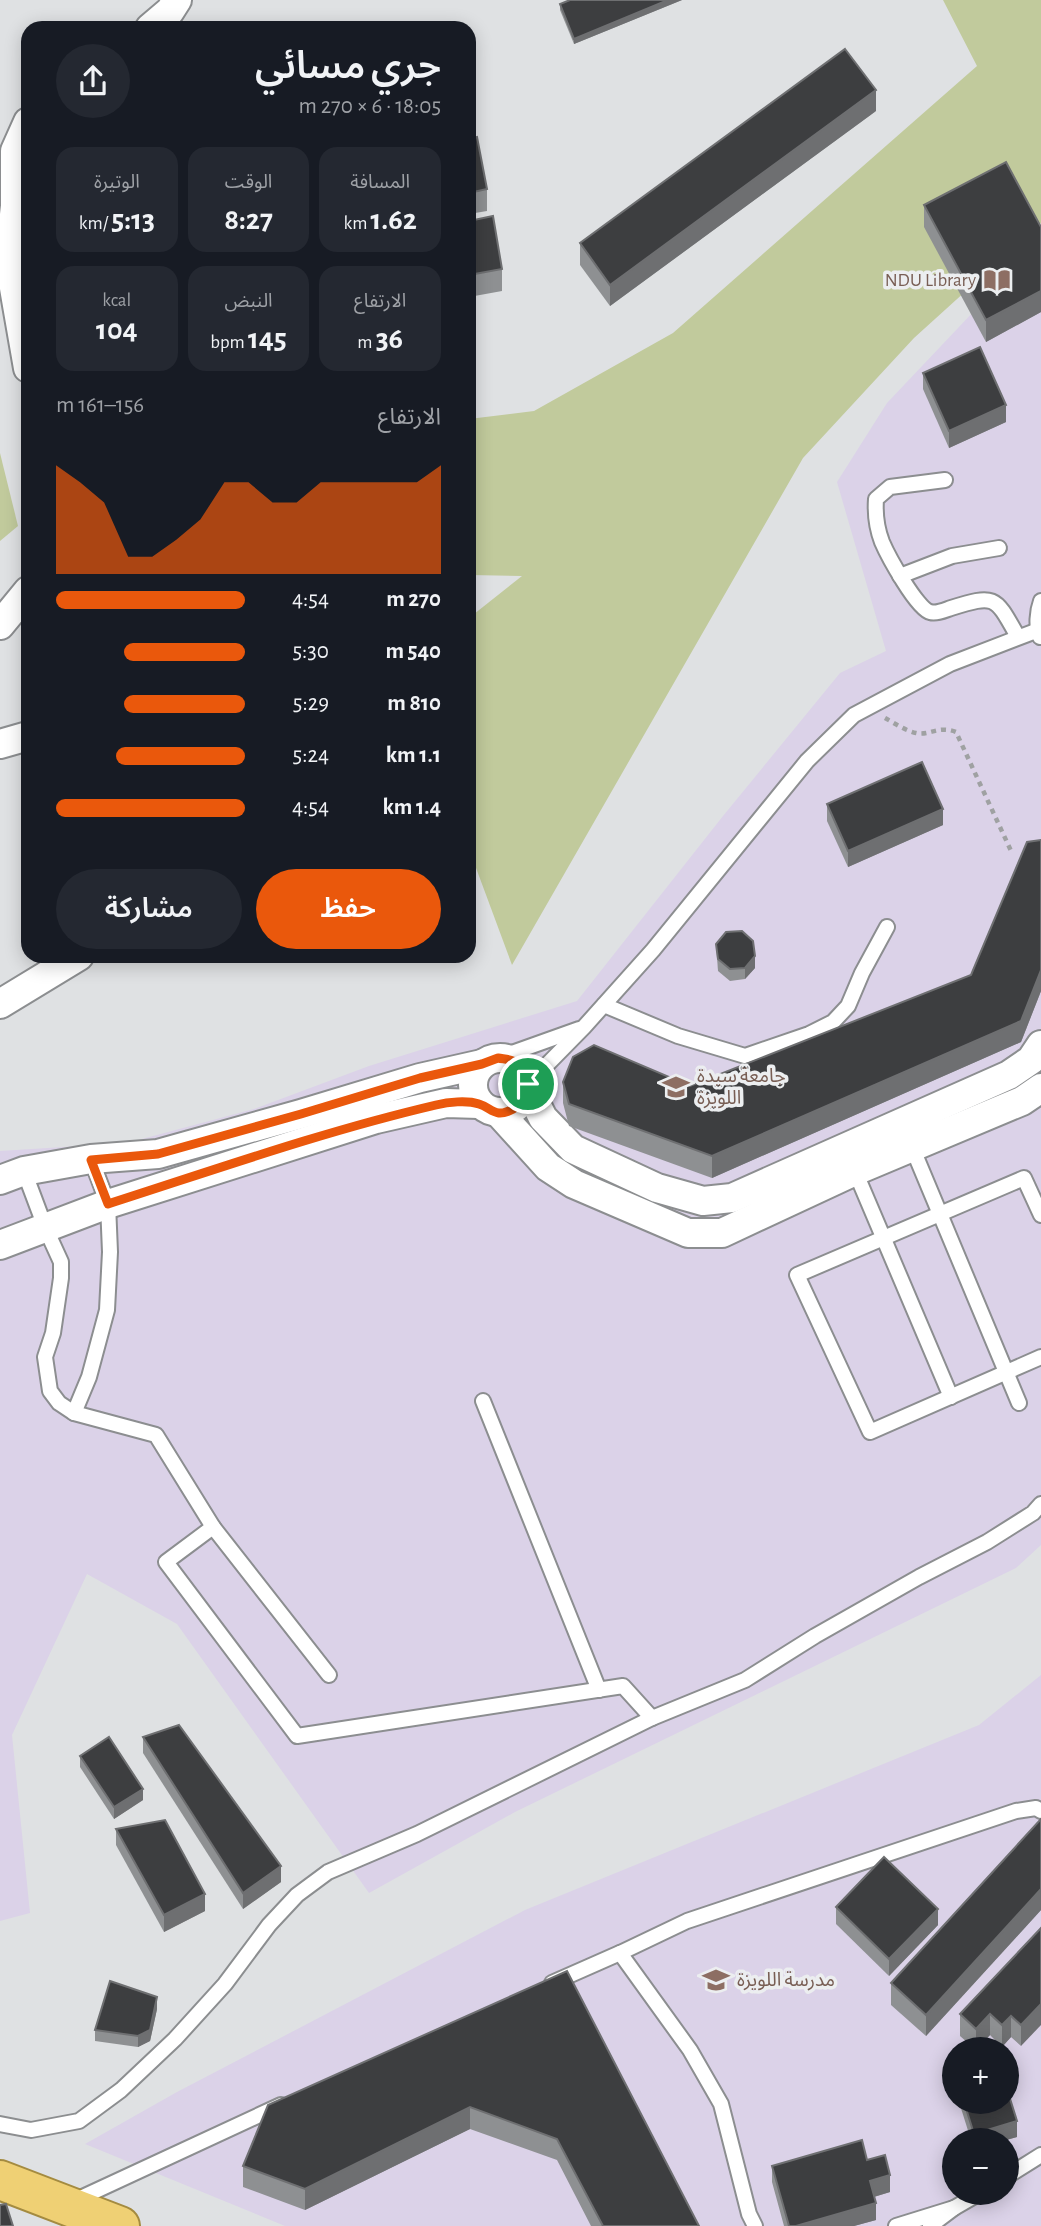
<!DOCTYPE html>
<html lang="ar">
<meta charset="utf-8">
<style>
body{margin:0;font-family:"Alegreya Sans","Noto Sans Arabic",sans-serif;background:#242831;color:#f1f3f6;direction:rtl;height:100vh;display:flex;flex-direction:column;font-size:26px;white-space:nowrap}
*{box-sizing:border-box;margin:0}
p{font-size:23px;color:#9ea1a6}
.icon{flex:none;width:38px;height:38px;fill:none;stroke:currentColor;stroke-width:2;stroke-linecap:round;stroke-linejoin:round}
.map{position:relative;flex:1;overflow:hidden;direction:ltr}
.panel{position:absolute;left:21px;top:21px;width:455px;height:942px;display:flex;flex-direction:column;background:#171b24;border-radius:21px;box-shadow:0 4px 18px #0003;direction:rtl}
.panel>*{flex:none}
.controls{position:absolute;left:942px;top:2037px;display:grid;gap:14px}
.controls a{display:grid;place-items:center;width:77px;height:77px;border-radius:50%;background:#171b24;box-shadow:0 4px 18px #0003;font-size:35px}
.pin{position:absolute;display:grid;place-items:center;width:60px;height:60px;color:#fff;margin:-30px;border:4px solid #fff;border-radius:50%;box-shadow:0 2px 7px #0007}
.round{display:grid;place-items:center;flex:none;width:74px;height:74px;border-radius:37px;background:#242831}
.overview{display:flex;align-items:center;justify-content:space-between;height:119px;padding:0 35px}
h1{font-size:38px;font-weight:600;line-height:52px}
.metrics{display:grid;grid-template-columns:repeat(3,1fr);gap:10px;height:119px;padding:7px 35px}
.metrics div{display:grid;align-content:center;border-radius:18px;background:#242831;text-align:center}
.metrics b{font-size:30px;font-weight:600}
.metrics small{font-size:19px;font-weight:400}
.metrics p{font-size:19px}
.chart{height:196px;padding:14px 35px}
.chart p{display:flex;justify-content:space-between}
.chart svg{width:100%;height:126px;margin-top:7px;fill:#ea580c;opacity:.7}
.cta{display:flex;gap:14px;margin-top:auto;padding:14px 35px}
.cta a{flex:1;height:80px;border-radius:42px;background:#ea580c;color:#fff;font-size:28px;font-weight:600;line-height:80px;text-align:center}
.cta a+a{background:#242831;color:#f1f3f6}
ul{padding:0 35px;list-style:none;font-size:23px}
li{display:grid;grid-template-columns:112px 84px 1fr;align-items:center;height:52px}
li i{height:18px;border-radius:9px;background:#ea580c}
.map>svg:first-child{display:block}
</style>
<div class="map">
<svg width="1041" height="2226" viewBox="0 0 1041 2226">
<rect width="100%" height="100%" fill="#dfe1e3"/>
<g fill="#dbd2e8" fill-rule="evenodd">
<path d="M1041,255V1545L1016,1568L515,1812L369,1893L177,1624L87,1574L12,1735L30,1913L0,1921V1151L127,1143L254,1109L369,1066L577,1001L723,816L840,673L886,651L837,482L887,403L994,290Z"/>
<path d="M1041,1675V2226H285L85,2144L177,2092L525,1910L979,1725ZM954,2049H1006V2102H954ZM954,2140H1006V2193H954Z"/>
</g>
<g fill="#c1ca9c">
<path d="M943,0H1041V223L914,338L803,458L512,965L469,849V618L522,576L469,575V419L534,411L673,333L977,66Z"/>
<path d="M0,453L18,526L0,541Z"/>
</g>
<g fill="none" stroke-linecap="round" stroke-linejoin="round">
<defs>
<g id="service">
<path d="M945,480L890,487L876,499C875,513 877,529 882,542C888,556 917,609 930,612C937,614 945,610 951,608C996,594 995,596 1018,637"/>
<path d="M900,576L952,556L999,548"/>
<path d="M1040,637C1036,626 1037,612 1041,601"/>
<path d="M604,1005L678,1036L745,1056L809,1034L833,1022L848,1006L862,973L887,927"/>
<path d="M498,1058L579,1029"/>
<path d="M528,1084L584,1027L653,950L807,761L854,715L950,664L1041,629"/>
<path d="M912,1147L1019,1403"/>
<path d="M24,1171L45,1227L61,1262V1278L53,1333L45,1357L50,1391L59,1403L74,1413L156,1435L213,1527L329,1675"/>
<path d="M855,1171L951,1397"/>
<path d="M1041,1215L1024,1178L797,1275L870,1432L1041,1357"/>
<path d="M483,1401L599,1690"/>
<path d="M74,1413L89,1377L107,1310L110,1252L108,1204L91,1159"/>
<path d="M213,1527L166,1562L297,1736L623,1686L652,1718"/>
<path d="M620,1953L687,1921L1016,1811L1036,1808L1041,1811"/>
<path d="M552,1983L620,1953L690,2050L721,2104L749,2214L755,2226"/>
<path d="M0,2124L31,2130L79,2121L121,2090L175,2039L225,1984L269,1925L297,1895L328,1872L417,1834L652,1718L745,1680L815,1636L919,1577L987,1542L1033,1513L1041,1504"/>
<path d="M1006,2177L1041,2155"/>
<path d="M74,2201L281,2105"/>
<path d="M896,2226L954,2208"/>
<path d="M930,2226L954,2208L980,2193"/>
</g>
<g id="minor">
<path d="M150,28L170,11L177,0"/>
<path d="M28,122L15,151V206L9,259L28,368"/>
<path d="M0,625L28,591"/>
<path d="M0,744L28,736"/>
<path d="M0,1004L79,956"/>
<circle cx="500" cy="1085" r="27"/>
<path d="M528,1088L543,1118L573,1149L657,1188L703,1201L732,1198L1009,1075L1031,1060L1041,1045"/>
<path d="M499,1113L548,1167L574,1184L688,1233H722L855,1171L1022,1101L1041,1088"/>
<path d="M0,1180L24,1171L91,1159L158,1154L301,1114L420,1078L482,1064"/>
<path d="M0,1245L108,1204L376,1119L446,1103L479,1104"/>
</g>
<path id="trunk" d="M0,2180L120,2226"/>
</defs>
<use href="#service" stroke="#8c8e90" stroke-width="18"/>
<use href="#minor" stroke="#8c8e90" stroke-width="32"/>
<use href="#trunk" stroke="#a48b40" stroke-width="42"/>
<path stroke="#9fa1a2" stroke-width="4.5" stroke-dasharray="5 5" stroke-linecap="butt" d="M885,718C894,723 906,731 916,733C929,736 939,725 956,732L1012,853"/>
<use href="#service" stroke="#fff" stroke-width="14"/>
<use href="#minor" stroke="#fff" stroke-width="28"/>
<use href="#trunk" stroke="#efd074" stroke-width="38"/>
</g>
<g fill="#8e9092">
<path d="M570,0H682L574,44L560,10V4Z"/>
<rect x="469" y="49" width="5" height="27"/>
<path d="M876,111L610,306L580,265V243Z"/>
<path d="M469,139L487,189V211L469,214Z"/>
<path d="M924,205L1041,227V312L986,342L924,227Z"/>
<path d="M469,221L502,269V291L469,297Z"/>
<path d="M923,373L1006,422L949,448L923,389Z"/>
<path d="M827,804L943,825L848,867L827,821Z"/>
<path d="M1041,840V991L1021,1042L712,1178L569,1126L563,1103V1082L690,1086L971,975Z"/>
<path d="M716,944L755,968L745,979L730,981L718,971Z"/>
<path d="M143,1737L281,1882L243,1909L143,1753Z"/>
<path d="M80,1756L143,1800L114,1819L80,1767Z"/>
<path d="M1041,1819V1910L926,2036L891,2005V1983Z"/>
<path d="M116,1829L205,1911L164,1932L116,1845Z"/>
<path d="M836,1907L938,1925L889,1976L836,1924Z"/>
<path d="M1041,1928L1021,2046L1011,2037L1002,2047L990,2035L977,2049H975L960,2036V2014Z"/>
<path d="M567,1971L699,2226H591L557,2160L470,2129L305,2210L243,2187V2166Z"/>
<path d="M157,2009L150,2041L138,2047L95,2041V2030Z"/>
<path d="M959,2102H1006L1017,2137L1006,2140H971Z"/>
<path d="M867,2160L890,2192L874,2197L876,2220L854,2226H784L772,2182V2166Z"/>
</g>
<g fill="#6e6f71">
<path d="M668,0H682L574,44V39Z"/>
<path d="M876,90V111L610,306V285Z"/>
<path d="M1041,291V312L986,342V320Z"/>
<path d="M1006,405V422L949,448V431Z"/>
<path d="M943,809V825L848,867V851Z"/>
<path d="M755,956V968L745,979V968Z"/>
<path d="M1041,970V991L1021,1042L712,1178V1156Z"/>
<path d="M143,1789V1800L114,1819V1807Z"/>
<path d="M281,1866V1882L243,1909V1893Z"/>
<path d="M1041,1889V1910L926,2036V2015Z"/>
<path d="M205,1894V1911L164,1932V1915Z"/>
<path d="M938,1909V1925L889,1976V1959Z"/>
<path d="M157,1997V2009L150,2041L138,2047V2036Z"/>
<path d="M1041,2004V2025L1021,2046V2025Z"/>
<path d="M990,2014V2035L976,2049V2029Z"/>
<path d="M1011,2016V2037L1002,2047V2025Z"/>
<path d="M470,2107V2129L305,2210V2189Z"/>
<path d="M1017,2121V2137L1006,2140H974V2134Z"/>
<path d="M890,2175V2192L870,2198V2181Z"/>
<path d="M876,2203V2220L854,2226H796Z"/>
</g>
<g fill="#3d3e40" stroke="#6e6f71" stroke-width="2">
<path d="M570,0H668L574,39L560,4Z"/>
<rect x="469" y="49" width="5" height="21"/>
<path d="M845,49L876,90L610,285L580,243Z"/>
<path d="M477,137L487,189L469,193V139Z"/>
<path d="M1006,162L1041,227V291L986,320L924,205Z"/>
<path d="M493,216L502,269L469,275V221Z"/>
<path d="M980,347L1006,405L949,431L923,373Z"/>
<path d="M922,762L943,809L848,851L827,804Z"/>
<path d="M1041,840V970L1021,1021L712,1156L569,1104L563,1082L573,1057L594,1045L690,1086L971,975L1027,842Z"/>
<path d="M742,931L753,941L755,956L745,968L730,969L718,959L716,944L726,932Z"/>
<path d="M179,1725L281,1866L243,1893L143,1737Z"/>
<path d="M109,1737L143,1789L114,1807L80,1756Z"/>
<path d="M1041,1819V1889L926,2015L891,1983Z"/>
<path d="M165,1820L205,1894L164,1915L116,1829Z"/>
<path d="M884,1857L938,1909L889,1959L836,1907Z"/>
<path d="M1041,1928V2004L1021,2025L1011,2016L1002,2025L990,2014L976,2029L960,2014Z"/>
<path d="M567,1971L699,2226H603L557,2139L470,2107L305,2189L243,2166L268,2105Z"/>
<path d="M110,1981L157,1997L150,2030L138,2036L95,2030Z"/>
<path d="M1006,2086L1017,2121L974,2134L964,2102H1006Z"/>
<path d="M862,2140L867,2160L885,2155L890,2175L870,2181L876,2203L796,2226H789L772,2166Z"/>
<path d="M6,2204L13,2226H0V2205Z"/>
</g>
<g fill="none" stroke-linecap="round" stroke-linejoin="round">
<defs>
<path id="route" d="M498,1058C503,1059 509,1059 513,1061C532,1072 532,1099 513,1109C495,1119 492,1108 479,1104C467,1100 448,1102 436,1105C325,1131 217,1169 108,1204L91,1160L158,1154L301,1114L420,1078L482,1064Z"/>
</defs>
<use href="#route" stroke="#fff" stroke-width="14"/>
<use href="#route" stroke="#ea580c" stroke-width="9"/>
</g>
<defs>
<symbol id="library-bare" viewBox="-9 -9 18 18"><path d="M-6-4Q-3-5.5-.7-3.5V5Q-3 3-6 4ZM6-4Q3-5.5 .7-3.5V5Q3 3 6 4Z" fill="#8d6e63" stroke="#eceef0" stroke-width="2.5" paint-order="stroke"/></symbol>
<symbol id="university-bare" viewBox="-9 -9 18 18"><path d="M0-5L7-2L0 1L-7-2ZM-4 1L0 2.5L4 1V4Q0 6-4 4Z" fill="#8d6e63" stroke="#eceef0" stroke-width="2.5" paint-order="stroke"/></symbol>
</defs>
<g fill-rule="evenodd">
<use href="#library-bare" x="978" y="261" width="38" height="38"/>
<use href="#university-bare" x="657" y="1068" width="38" height="38"/>
<use href="#university-bare" x="697" y="1961" width="38" height="38"/>
</g>
<g text-anchor="middle" dominant-baseline="central" stroke-width="7" stroke-linejoin="round" paint-order="stroke">
<g font-size="19" fill="#785e54" stroke="#eceef0" text-anchor="start">
<text x="976" y="280" text-anchor="end">NDU Library</text>
<text x="697" y="1076">جامعة سيدة<tspan x="697" dy="22">اللويزة</tspan></text>
<text x="737" y="1980">مدرسة اللويزة</text>
</g>
</g>
</svg>
<div class="controls">
<a>+</a>
<a>−</a>
</div>
<div class="pin" style="left:528px;top:1084px;background:#1e9e55"><svg class="icon" aria-label="arrive" viewBox="0 0 24 24"><path d="M6 21V4h12l-3 4 3 4H6"/></svg></div>
<section class="panel">
<div class="overview"><div><h1>جري مسائي</h1><p>18:05 · 6 × 270 m</p></div><a class="round"><svg class="icon" aria-label="share" viewBox="0 0 24 24"><path d="M12 15V3M7 8l5-5 5 5M5 13v7h14v-7"/></svg></a></div>
<div class="metrics">
<div><p>المسافة</p><b>1.62<small> km</small></b></div>
<div><p>الوقت</p><b>8:27</b></div>
<div><p>الوتيرة</p><b>5:13<small> /km</small></b></div>
</div>
<div class="metrics">
<div><p>الارتفاع</p><b>36<small> m</small></b></div>
<div><p>النبض</p><b>145<small> bpm</small></b></div>
<div><p>kcal</p><b>104</b></div>
</div>
<div class="chart"><p><span>الارتفاع</span>156–161 m</p>
<svg viewBox="0 0 160 44" preserveAspectRatio="none"><path d="M0 44V6L10 12L20 19L30 38L40 38L50 32L60 25L70 12L80 12L90 19L100 19L110 12L120 12L130 12L140 12L150 12L160 6V44z"/></svg>
</div>
<ul>
<li><b>270 m</b>4:54<i style="width:100%"></i></li>
<li><b>540 m</b>5:30<i style="width:64%"></i></li>
<li><b>810 m</b>5:29<i style="width:64%"></i></li>
<li><b>1.1 km</b>5:24<i style="width:68%"></i></li>
<li><b>1.4 km</b>4:54<i style="width:100%"></i></li>
</ul>
<div class="cta"><a>حفظ</a><a>مشاركة</a></div>
</section>
</div>
